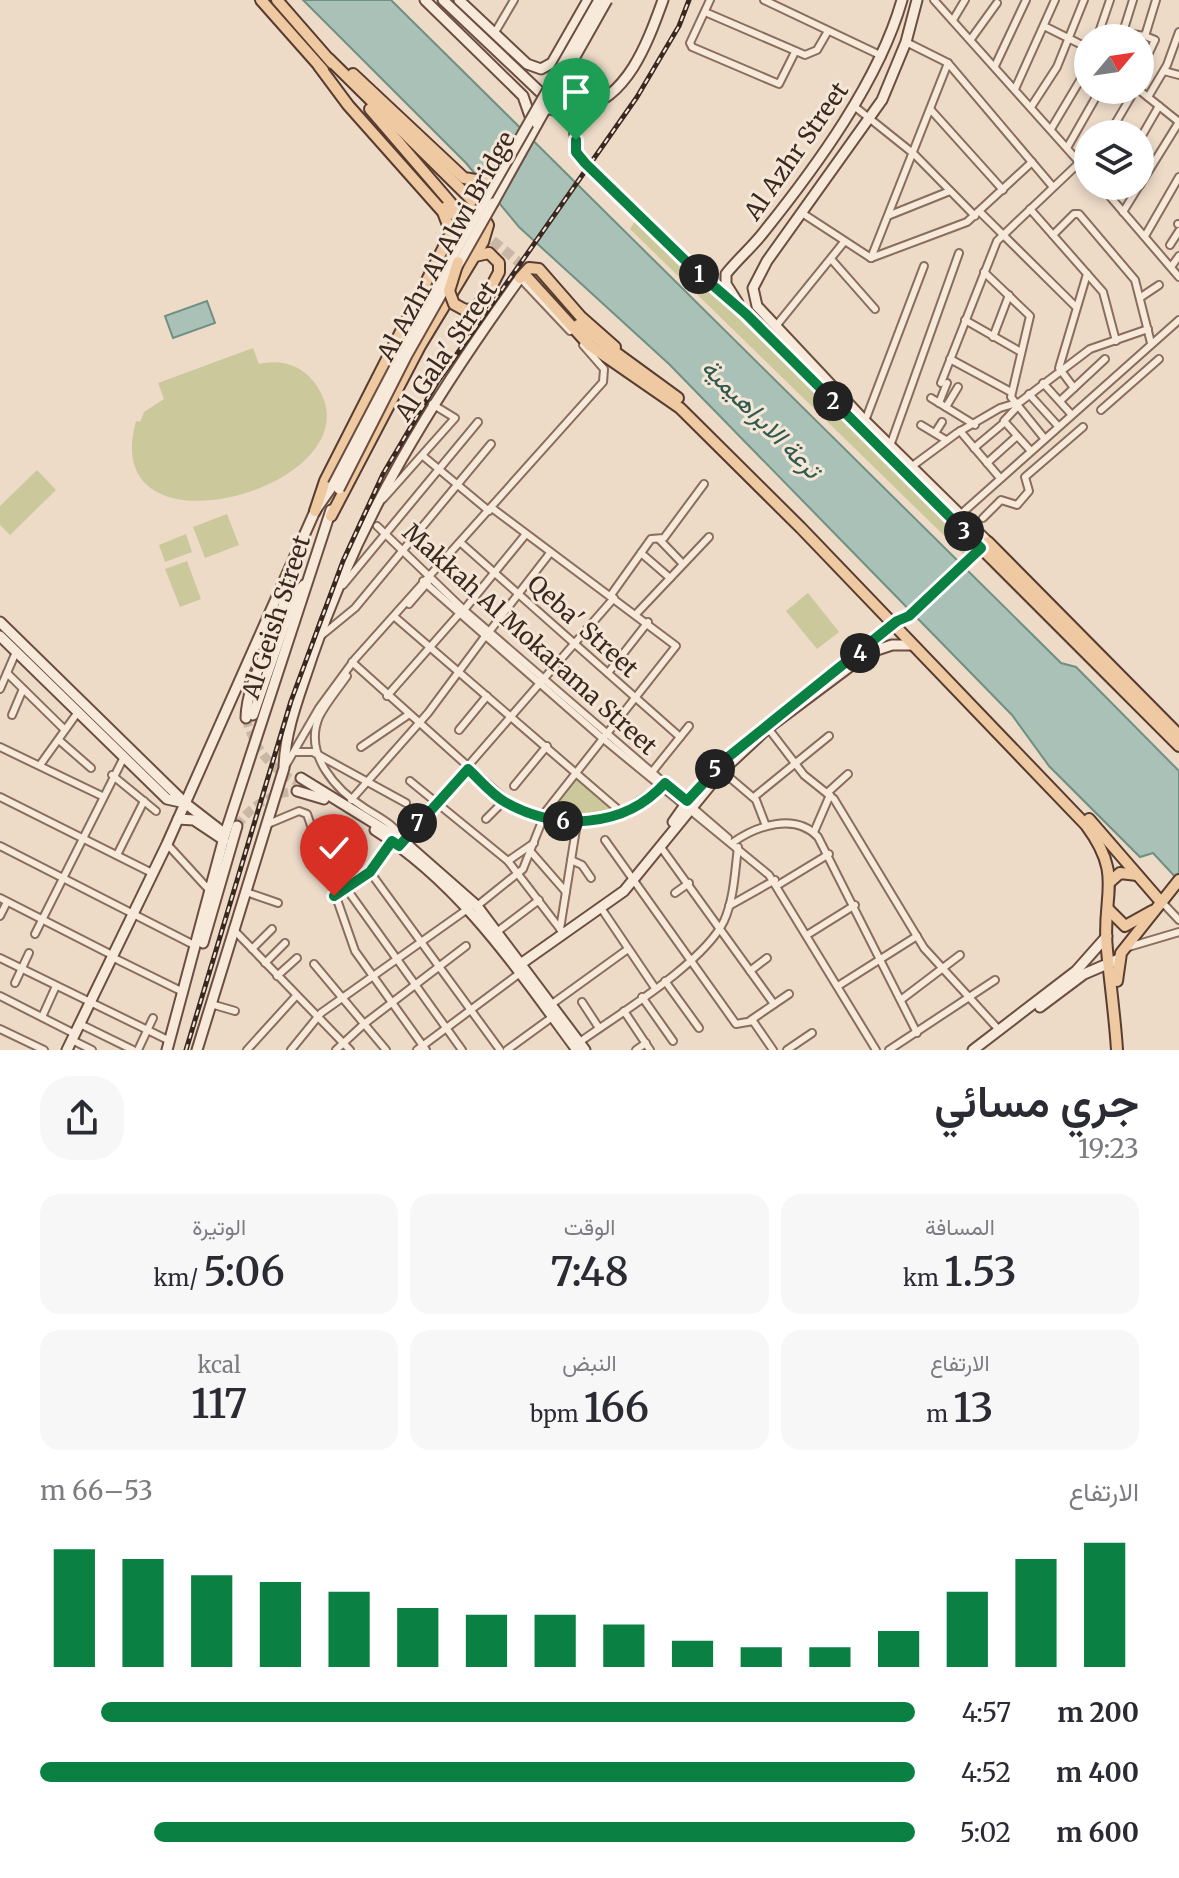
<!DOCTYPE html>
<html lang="ar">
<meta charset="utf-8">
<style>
body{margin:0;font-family:Merriweather,Vazirmatn,serif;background:#f7f7f7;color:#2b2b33;direction:rtl;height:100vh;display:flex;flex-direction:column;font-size:30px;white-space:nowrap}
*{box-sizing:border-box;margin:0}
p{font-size:26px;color:#7c7c81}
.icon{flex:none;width:44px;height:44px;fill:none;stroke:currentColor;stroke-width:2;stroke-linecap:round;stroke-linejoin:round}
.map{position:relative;height:1050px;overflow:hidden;direction:ltr}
.details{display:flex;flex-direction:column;background:#fff;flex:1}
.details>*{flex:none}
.needle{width:52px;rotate:61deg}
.controls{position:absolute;left:1074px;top:24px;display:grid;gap:16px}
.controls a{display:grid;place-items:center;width:80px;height:80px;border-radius:50%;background:#fff;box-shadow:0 4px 12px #0003;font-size:40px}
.pin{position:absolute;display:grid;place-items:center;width:68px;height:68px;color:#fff;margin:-82px -34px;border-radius:50% 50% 50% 0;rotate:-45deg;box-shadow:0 0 8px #0007}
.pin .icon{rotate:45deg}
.km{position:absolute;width:40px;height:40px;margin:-20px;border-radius:50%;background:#222;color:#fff;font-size:22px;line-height:40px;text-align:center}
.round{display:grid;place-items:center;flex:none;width:84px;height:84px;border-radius:32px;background:#f7f7f7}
.headline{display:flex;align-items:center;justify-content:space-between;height:136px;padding:0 40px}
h1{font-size:44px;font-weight:600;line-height:60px}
.figures{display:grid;grid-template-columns:repeat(3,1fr);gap:12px;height:136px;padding:8px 40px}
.figures div{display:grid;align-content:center;border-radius:20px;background:#f7f7f7;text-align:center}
.figures b{font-size:40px;font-weight:600}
.figures small{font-size:22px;font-weight:400}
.figures p{font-size:22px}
.chart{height:224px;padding:16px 40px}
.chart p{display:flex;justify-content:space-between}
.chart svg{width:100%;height:144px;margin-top:8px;stroke:#0b8043;stroke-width:6}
ul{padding:0 40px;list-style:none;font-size:26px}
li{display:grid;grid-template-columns:128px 96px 1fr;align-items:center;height:60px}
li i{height:20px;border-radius:10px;background:#0b8043}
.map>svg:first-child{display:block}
</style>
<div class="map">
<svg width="1179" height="1050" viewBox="0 0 1179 1050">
<rect width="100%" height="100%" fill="#eddbc8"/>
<g fill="#cbc89c">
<path d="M636,219L974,547L965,556L630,229Z"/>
<path d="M253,348L259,364C280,359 300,364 314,382C391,483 94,570 136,421L140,422L144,412L164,399L158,383Z"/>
<path d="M37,470L56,490L10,535L0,525V506Z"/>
<path d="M227,514L239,545L205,558L193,527Z"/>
<path d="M186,534L192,552L165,562L159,545Z"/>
<path d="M187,561L201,599L180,607L165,569Z"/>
<path d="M808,593L839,632L817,649L786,611Z"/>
<path d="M574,771L620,812L578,823L544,815Z"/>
</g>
<g fill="#a9c1b6" stroke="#6f9082" stroke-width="2">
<path d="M303,0H391L1061,663L1076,667L1179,771V881L1153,853L1140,857L1049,766L1012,715L669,364L519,227L466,163Z"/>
<path d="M207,301L215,323L173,338L165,316Z"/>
</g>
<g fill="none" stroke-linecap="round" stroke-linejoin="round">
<g stroke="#c9b7a6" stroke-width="9" stroke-dasharray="9 4.5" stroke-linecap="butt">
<path d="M246,718C254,748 270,768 297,782"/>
<path d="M237,826C252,805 271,793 297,791"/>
</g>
<path stroke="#c9b7a6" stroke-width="10" stroke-dasharray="10 5" stroke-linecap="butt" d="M481,231L532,273"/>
<defs>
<g id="street">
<path d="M710,0L690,43L692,47L779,84L795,52"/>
<path d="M764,0L882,56"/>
<path d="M934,0L1088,172"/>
<path d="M705,12L805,55L817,50L828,31"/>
<path d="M953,20L965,0"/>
<path d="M1044,26L1088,48"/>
<path d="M1119,32L1145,36"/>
<path d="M1123,32L1133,0"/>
<path d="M494,34L514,0"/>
<path d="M1097,38L1110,0"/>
<path d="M971,39L997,3"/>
<path d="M906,42L948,63L1053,187"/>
<path d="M995,66L1026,0"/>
<path d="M1164,71L1179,75"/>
<path d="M1140,72L1155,40L1145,36L1156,0"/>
<path d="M1015,89L1055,0"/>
<path d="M1139,90L1179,122"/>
<path d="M1148,97L1167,65L1179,32"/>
<path d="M854,106L914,154L975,216"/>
<path d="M1031,107L1057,67L1084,0"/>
<path d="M931,110L1003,190"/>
<path d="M1051,129L1088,67"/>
<path d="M1109,134L1135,90"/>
<path d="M1140,139L1159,106"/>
<path d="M1067,148L1100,90"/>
<path d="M1140,185L1179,122"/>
<path d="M1101,186L1179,277"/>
<path d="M1030,209L1103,292L1116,341"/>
<path d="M980,212L1075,306"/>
<path d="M1123,212L1139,186"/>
<path d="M802,213L871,258"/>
<path d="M890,215L950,191"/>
<path d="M1178,224H1179"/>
<path d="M1053,235L1074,214H1079L1135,280L1151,343"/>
<path d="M1145,236L1179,177"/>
<path d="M1170,245L1179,231"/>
<path d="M871,258L948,63"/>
<path d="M871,258L967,222L1032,162"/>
<path d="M831,259L875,309"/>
<path d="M1171,267L1179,256"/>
<path d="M984,272L1030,316L1011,397L1044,438"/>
<path d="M520,278L570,331"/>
<path d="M1141,297L1159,285"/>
<path d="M965,320L1021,352"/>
<path d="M776,326L844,242"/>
<path d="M993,337L1009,295"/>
<path d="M950,359L1011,392"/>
<path d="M941,383L997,241L1080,162"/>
<path d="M1043,383L1071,414"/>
<path d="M1074,388L1059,368L1087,274"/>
<path d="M1029,394L1058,426"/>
<path d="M931,398L975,425"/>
<path d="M1060,401L1105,359"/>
<path d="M939,403L947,383"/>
<path d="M946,407L958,387"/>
<path d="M1017,407L1004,421L1030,450"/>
<path d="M1101,410L1159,359"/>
<path d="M865,421L924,266"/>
<path d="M921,425L946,440"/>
<path d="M960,431L1000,478"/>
<path d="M935,433L942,422"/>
<path d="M890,446L959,253"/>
<path d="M974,448L1005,422"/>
<path d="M423,456L489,511"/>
<path d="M987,463L1017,436"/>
<path d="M911,467L957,433L1000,408L1020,402L1090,349L1148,329"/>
<path d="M383,499L455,418L432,404"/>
<path d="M961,514L1179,320"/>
<path d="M983,518L1001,500L1017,505L1029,491L1025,477L1083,427"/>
<path d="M377,526L464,610L728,838"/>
<path d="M659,539L683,564"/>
<path d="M461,543L680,737"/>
<path d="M641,553L670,578"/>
<path d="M423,581L601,737L769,875L876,1050"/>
<path d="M343,585L478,422"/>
<path d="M611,595L651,539L664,538L704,484"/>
<path d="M409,604L428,582"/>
<path d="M464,610L526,534"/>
<path d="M637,613L709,537"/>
<path d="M396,618L621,812"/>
<path d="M489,632L550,553"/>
<path d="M322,635L355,608L491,444"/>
<path d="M352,662L510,804L564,822L584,823L627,809L662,786"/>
<path d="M7,673L64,729"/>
<path d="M608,673L648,622"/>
<path d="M347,676C338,689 326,703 319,717C303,755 337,791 366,809C380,818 396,825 403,841"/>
<path d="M0,689L16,652"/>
<path d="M387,696L460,613"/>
<path d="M12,715L23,689"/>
<path d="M768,728L804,775L834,799L924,948L1000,1031"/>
<path d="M459,730L487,696"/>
<path d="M60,741L91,768"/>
<path d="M0,747L102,796"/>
<path d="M361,747L408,715"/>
<path d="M295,752H313L406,803"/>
<path d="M40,765L78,712"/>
<path d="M286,765L319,708L355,659L603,382L604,369L583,345"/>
<path d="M722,771L756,800L766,826"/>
<path d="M652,772L689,726"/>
<path d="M112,775L156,811"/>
<path d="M410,781L508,861L564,934"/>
<path d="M514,786L547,746"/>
<path d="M827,793L848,774"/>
<path d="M0,797L152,873"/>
<path d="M754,797L829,736"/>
<path d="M351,800L428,713L486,635"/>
<path d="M486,819L504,801"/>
<path d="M268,824L299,811L307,814L355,951L426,1050"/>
<path d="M814,832L830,795"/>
<path d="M605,840L736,1024L753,1021L773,1050"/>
<path d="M401,843L614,598"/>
<path d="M732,843C756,826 795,812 818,837L917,1033"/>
<path d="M167,844L210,891"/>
<path d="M0,846L196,946"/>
<path d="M660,846L774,1004"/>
<path d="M532,853L566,892"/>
<path d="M117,855L144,801"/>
<path d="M322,860L364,877"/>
<path d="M571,860L582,865L591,878"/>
<path d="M508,861L534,843"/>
<path d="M370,872L500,1050"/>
<path d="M778,885L829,854"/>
<path d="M346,888L462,1050"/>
<path d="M246,892L278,903"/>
<path d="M675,893L689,883"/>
<path d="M334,896L370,872L392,841"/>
<path d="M0,898L112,955"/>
<path d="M1162,902L1179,920"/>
<path d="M477,906L523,869L546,811L676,646L492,508"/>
<path d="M729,906L775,880"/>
<path d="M601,908L655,988"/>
<path d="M0,916L7,902"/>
<path d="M233,929L350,1050"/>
<path d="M560,929L577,823"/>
<path d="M498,931L539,900"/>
<path d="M35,934L124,757"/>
<path d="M807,935L855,905"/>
<path d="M1125,948L1179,932"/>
<path d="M252,949L272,929"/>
<path d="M112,957L183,992"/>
<path d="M0,958L170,1041"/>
<path d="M265,963L285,943"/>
<path d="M314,964L386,1050"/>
<path d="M750,971L767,958"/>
<path d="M277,976L297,958"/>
<path d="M665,981L699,1028"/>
<path d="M15,983L29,953"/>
<path d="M838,986L917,936"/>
<path d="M0,996L75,1034"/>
<path d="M642,997L673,1041"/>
<path d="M902,999L960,955"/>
<path d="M582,1002L599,1028"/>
<path d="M211,1004L235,1011"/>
<path d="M552,1004L628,949"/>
<path d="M624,1011L650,1050"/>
<path d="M42,1017L56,986"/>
<path d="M751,1020L789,994"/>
<path d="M80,1024L133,1050"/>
<path d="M0,1029L44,1050"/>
<path d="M72,1040L92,1050"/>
<path d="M577,1044C617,1015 703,964 724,921C734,899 735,871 738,847"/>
<path d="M138,1050L153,1018"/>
<path d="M247,1050L296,996"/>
<path d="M291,1050L321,1013L469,908"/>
<path d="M336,1050L364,1024L466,946"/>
<path d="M417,1050L520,973"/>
<path d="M507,1050L555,1015"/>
<path d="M636,1050L646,1043"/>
<path d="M787,1050L812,1033"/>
<path d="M889,1050L995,980"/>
</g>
<g id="secondary">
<path d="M425,0L523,96L531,119"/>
<path d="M443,0L540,92L581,109C629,97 648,41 663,0"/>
<path d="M459,0L527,64L541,69L552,63L588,0"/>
<path d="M917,0L906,42L882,100L767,261L753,288L757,306L865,421L988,542"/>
<path d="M493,203L537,124"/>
<path d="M694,269L746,314L981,548"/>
<path d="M738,303L726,284V274C737,260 752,247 763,233C816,167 879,81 902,0"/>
<path d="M0,622L185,803L225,834"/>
<path d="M0,636L167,799L185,803"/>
<path d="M858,654L893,625"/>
<path d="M253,715L294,597L304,585"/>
<path d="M246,718C247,672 285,631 286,584"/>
<path d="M301,778L403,841L477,906L585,1050"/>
<path d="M297,791L324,799"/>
<path d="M178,819L194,820L224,840"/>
<path d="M673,822L692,795L737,750"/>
<path d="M375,830C462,885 517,969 577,1050"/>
<path d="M203,943L237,826"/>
<path d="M522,963L624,891L722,771L768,728L868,653L892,645H913"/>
<path d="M1040,1007L1084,974L1119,959"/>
<path d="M67,1050L167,844L315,511L333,485"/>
<path d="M167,1050L225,834L331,510"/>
<path d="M197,1050L284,768C285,729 300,694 312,657C359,517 434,397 520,278"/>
<path d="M973,1050L1076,971L1107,936"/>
</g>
<g id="primary">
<path d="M261,0L323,70"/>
<path d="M277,0L332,63"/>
<path d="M329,59L476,204L488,225L483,242L420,346L331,516"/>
<path d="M353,74L464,178L481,181L503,168"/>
<path d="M370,109L456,209"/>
<path d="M446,207L475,234"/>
<path d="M475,256L489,253L499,263V272L487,295"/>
<path d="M527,277L589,345L680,408L801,528L1086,825C1125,877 1101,895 1107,950C1110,983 1115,1017 1117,1050"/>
<path d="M520,278L529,268L539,269L581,317L615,347"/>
<path d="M578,325L678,398"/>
<path d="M315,511L325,481L451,233L443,212L348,105L319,66"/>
<path d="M981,548L1179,746"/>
<path d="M893,625L909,616L988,542L1179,735"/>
<path d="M1089,819L1161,902"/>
<path d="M1111,881L1120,873L1137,875"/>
<path d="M1109,910L1125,926L1152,911"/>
<path d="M1117,981L1121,953L1179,880"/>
</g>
</defs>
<use href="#street" stroke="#896d5d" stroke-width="10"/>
<use href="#secondary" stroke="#6b4e40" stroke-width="13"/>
<use href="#primary" stroke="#573c31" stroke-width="14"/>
<use href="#street" stroke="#f8eadb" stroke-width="6"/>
<use href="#secondary" stroke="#f8eadb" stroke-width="9"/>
<use href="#primary" stroke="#eec9a2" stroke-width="10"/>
<defs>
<path id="rail" d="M186,1050L291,701L343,561L383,474L438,381L637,97L679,26L689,0"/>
</defs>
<use href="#rail" stroke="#3a2820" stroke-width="5"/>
<use href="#rail" stroke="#f5e7d7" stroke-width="2" stroke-dasharray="6" stroke-linecap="butt"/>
<defs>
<g id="secondary-bridge">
<path d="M546,108L568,114C579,128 572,142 579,157L694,269"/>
<path d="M537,124L607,0"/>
<path d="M333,485L454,254L599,0"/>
<path d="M339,489L407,355L493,203"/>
</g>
<path id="primary-bridge" d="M458,262L449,291L454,304L465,310L474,309L487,295"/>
</defs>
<use href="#secondary-bridge" stroke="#6b4e40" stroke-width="13" stroke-linecap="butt"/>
<use href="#primary-bridge" stroke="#573c31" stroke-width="14" stroke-linecap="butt"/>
<use href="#secondary-bridge" stroke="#f8eadb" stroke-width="9"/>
<use href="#primary-bridge" stroke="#eec9a2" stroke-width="10"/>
</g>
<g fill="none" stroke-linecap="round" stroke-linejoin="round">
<defs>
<path id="route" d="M334,896L370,872L392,841L399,846L468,769C480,780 491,794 505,802C556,831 624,829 665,783L687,801L727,758L897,621L909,616L981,548L746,314L694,269L585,163L576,152V140"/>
</defs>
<use href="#route" stroke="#fff" stroke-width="16"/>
<use href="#route" stroke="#0b8043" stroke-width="10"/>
</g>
<g text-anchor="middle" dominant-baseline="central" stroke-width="6" stroke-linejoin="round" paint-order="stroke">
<g font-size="24" fill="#3a2820" stroke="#f5e7d7">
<text transform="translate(796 151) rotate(-55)">Al Azhr Street</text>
<text transform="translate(446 246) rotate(-61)">Al Azhr Al Alwi Bridge</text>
<text transform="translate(446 351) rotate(-56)">Al Gala' Street</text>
<text transform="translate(276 617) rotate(-72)">Al Geish Street</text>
<text transform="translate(583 626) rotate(42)">Qeba' Street</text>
<text transform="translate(530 639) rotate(42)">Makkah Al Mokarama Street</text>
</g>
<g font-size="26" font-style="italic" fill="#30594f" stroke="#f5e7d7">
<text transform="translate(762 418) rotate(45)">ترعة الابراهيمية</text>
</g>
</g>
</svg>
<div class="controls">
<a><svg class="needle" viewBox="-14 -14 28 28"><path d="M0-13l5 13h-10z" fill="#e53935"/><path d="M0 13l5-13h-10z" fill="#7c7c81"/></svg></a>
<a><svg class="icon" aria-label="layers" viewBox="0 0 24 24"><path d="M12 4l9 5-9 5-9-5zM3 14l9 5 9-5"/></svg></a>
</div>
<div class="pin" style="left:576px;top:140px;background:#1e9e55"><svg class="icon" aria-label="arrive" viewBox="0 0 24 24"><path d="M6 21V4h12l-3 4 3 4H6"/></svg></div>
<div class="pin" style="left:334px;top:896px;background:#d93025"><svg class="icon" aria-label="check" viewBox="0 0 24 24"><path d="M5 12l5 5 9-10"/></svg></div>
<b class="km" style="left:699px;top:274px">1</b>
<b class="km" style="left:833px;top:401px">2</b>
<b class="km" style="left:964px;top:531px">3</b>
<b class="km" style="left:860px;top:653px">4</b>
<b class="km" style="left:715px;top:769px">5</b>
<b class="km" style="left:563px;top:821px">6</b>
<b class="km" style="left:417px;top:823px">7</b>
</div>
<section class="details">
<div class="headline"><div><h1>جري مسائي</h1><p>19:23</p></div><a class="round"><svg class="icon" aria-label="share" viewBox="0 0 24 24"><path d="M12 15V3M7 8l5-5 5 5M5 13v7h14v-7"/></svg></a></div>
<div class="figures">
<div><p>المسافة</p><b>1.53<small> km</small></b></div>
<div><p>الوقت</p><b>7:48</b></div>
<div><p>الوتيرة</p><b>5:06<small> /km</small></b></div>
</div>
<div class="figures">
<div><p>الارتفاع</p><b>13<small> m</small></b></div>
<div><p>النبض</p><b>166<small> bpm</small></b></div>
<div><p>kcal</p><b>117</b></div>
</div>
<div class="chart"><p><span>الارتفاع</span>53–66 m</p>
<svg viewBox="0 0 160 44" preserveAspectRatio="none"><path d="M5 44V8M15 44V11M25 44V16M35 44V18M45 44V21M55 44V26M65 44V28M75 44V28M85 44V31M95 44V36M105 44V38M115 44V38M125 44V33M135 44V21M145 44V11M155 44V6"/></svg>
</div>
<ul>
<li><b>200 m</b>4:57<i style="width:93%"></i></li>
<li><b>400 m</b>4:52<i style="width:100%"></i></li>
<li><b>600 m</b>5:02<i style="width:87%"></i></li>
</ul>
</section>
